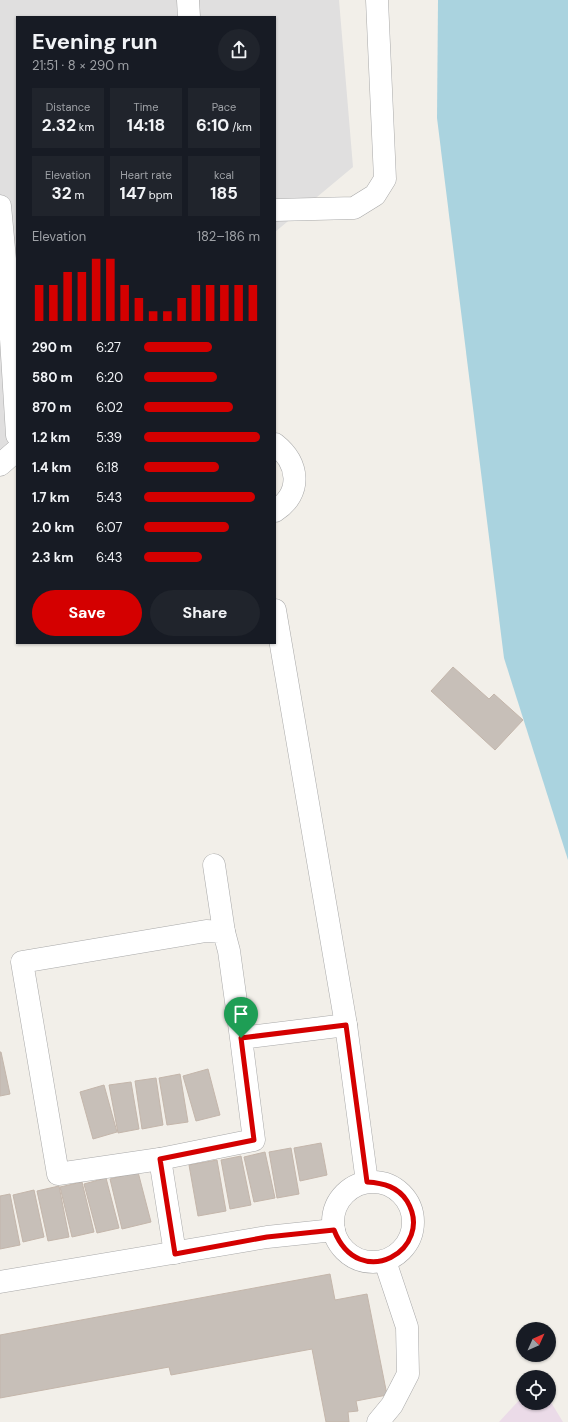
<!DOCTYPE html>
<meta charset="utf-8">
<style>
body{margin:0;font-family:"DM Sans",sans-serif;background:#20242c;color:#f1f3f6;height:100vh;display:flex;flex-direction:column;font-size:15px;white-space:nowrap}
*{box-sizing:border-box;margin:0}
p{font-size:13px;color:#9ea1a6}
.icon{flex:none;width:22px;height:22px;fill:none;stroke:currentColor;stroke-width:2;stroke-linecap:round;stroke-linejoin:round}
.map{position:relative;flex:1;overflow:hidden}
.sheet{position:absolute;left:16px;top:16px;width:260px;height:628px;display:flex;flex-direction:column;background:#171b24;border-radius:0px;box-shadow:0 1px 3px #0004}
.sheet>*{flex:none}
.needle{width:26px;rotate:45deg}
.tools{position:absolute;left:516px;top:1322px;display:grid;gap:8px}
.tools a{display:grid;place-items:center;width:40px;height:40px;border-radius:50%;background:#171b24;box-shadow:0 1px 3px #0004;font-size:20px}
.pin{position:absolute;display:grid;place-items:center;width:34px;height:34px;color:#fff;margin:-41px -17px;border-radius:50% 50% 50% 0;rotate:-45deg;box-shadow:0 0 4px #0007}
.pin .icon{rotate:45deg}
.round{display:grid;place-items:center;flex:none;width:42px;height:42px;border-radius:21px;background:#20242c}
.overview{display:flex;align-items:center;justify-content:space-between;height:68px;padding:0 16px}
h1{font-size:22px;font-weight:700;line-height:30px}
.stats{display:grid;grid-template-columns:repeat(3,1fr);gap:6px;height:68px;padding:4px 16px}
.stats div{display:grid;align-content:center;border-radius:0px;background:#20242c;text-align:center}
.stats b{font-size:17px;font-weight:700}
.stats small{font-size:11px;font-weight:400}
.stats p{font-size:11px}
.chart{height:112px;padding:8px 16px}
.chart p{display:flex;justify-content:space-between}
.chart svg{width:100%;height:72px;margin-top:4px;stroke:#d40000;stroke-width:6}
.primary-button{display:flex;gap:8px;margin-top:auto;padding:8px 16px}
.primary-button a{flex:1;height:46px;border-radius:24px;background:#d40000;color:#fff;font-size:16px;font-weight:700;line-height:46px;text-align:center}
.primary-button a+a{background:#20242c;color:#f1f3f6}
ul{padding:0 16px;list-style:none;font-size:13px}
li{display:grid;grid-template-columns:64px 48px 1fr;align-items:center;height:30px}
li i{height:10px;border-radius:5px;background:#d40000}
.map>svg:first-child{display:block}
</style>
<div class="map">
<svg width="568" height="1422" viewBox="0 0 568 1422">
<rect width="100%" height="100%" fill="#f2efe9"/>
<path fill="#e0dfdf" d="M0,0H339L353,167L275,232V17H17V450L0,465Z"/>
<path fill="#ebdbe8" d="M523,1396V1403H549V1399L563,1422H499Z"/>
<path fill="#aad3df" d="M438,0H568V860L504,658L437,118Z"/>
<g fill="#c7bfb8" stroke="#c4b6ab">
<path d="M453,667L489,699L494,694L523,720L495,750L431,691Z"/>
<path d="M0,1052H1L10,1094L0,1096Z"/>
<path d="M208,1069L220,1115L196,1121L183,1076Z"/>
<path d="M180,1074L188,1122L167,1125L159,1078Z"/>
<path d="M156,1078L163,1125L142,1129L135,1081Z"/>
<path d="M131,1082L139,1129L118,1133L109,1085Z"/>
<path d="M104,1085L117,1132L93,1139L80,1092Z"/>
<path d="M321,1143L327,1175L300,1181L294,1148Z"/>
<path d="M291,1148L299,1194L277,1198L269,1152Z"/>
<path d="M265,1152L275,1198L254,1202L244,1157Z"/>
<path d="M241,1156L251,1205L230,1209L221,1160Z"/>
<path d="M217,1160L226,1211L198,1216L189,1165Z"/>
<path d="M138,1172L151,1222L122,1229L110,1179Z"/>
<path d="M106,1178L119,1228L97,1233L84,1184Z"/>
<path d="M82,1182L94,1232L72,1237L60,1187Z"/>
<path d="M59,1186L69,1237L48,1241L37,1191Z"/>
<path d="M34,1190L44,1237L23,1242L13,1195Z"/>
<path d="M10,1194L20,1245L0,1249V1196Z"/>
<path d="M330,1274L335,1300L367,1294L387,1395L356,1401L358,1411L348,1412L349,1422H326L312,1349L171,1375L169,1367L0,1398V1335Z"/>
</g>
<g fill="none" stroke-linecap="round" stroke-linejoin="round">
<defs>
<g id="minor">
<path d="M188,0L189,17"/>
<path d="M0,206L8,291L17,435"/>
<path d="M275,210L354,208L375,195L385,179L377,0"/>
<path d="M275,444C299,463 303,493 275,511"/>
<path d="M0,465L17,450"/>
<path d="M275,610L346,1025L367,1182"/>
<path d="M214,865L224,932"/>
<path d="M241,1038L229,951L224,932L206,931L22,962L58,1174L160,1159L254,1140L241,1038L346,1025"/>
<path d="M160,1159L175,1253"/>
<circle cx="373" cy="1222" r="40"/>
<path d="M0,1282L267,1237L334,1230"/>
<path d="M378,1422L392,1405L408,1374L407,1327L385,1261"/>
</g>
</defs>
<use href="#minor" stroke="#a9a9a9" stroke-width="23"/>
<use href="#minor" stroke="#fff" stroke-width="22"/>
</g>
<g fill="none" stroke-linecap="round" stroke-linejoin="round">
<defs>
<path id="route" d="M346,1025L367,1182C384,1183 398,1187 407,1201C436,1249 359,1294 334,1230L267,1237L175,1254L160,1159L254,1140L241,1038Z"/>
</defs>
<use href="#route" stroke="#fff" stroke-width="8"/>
<use href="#route" stroke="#d40000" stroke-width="5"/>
</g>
</svg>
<div class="tools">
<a><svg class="needle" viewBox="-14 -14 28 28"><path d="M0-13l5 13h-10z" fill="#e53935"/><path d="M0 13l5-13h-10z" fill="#9ea1a6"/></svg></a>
<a><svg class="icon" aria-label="locate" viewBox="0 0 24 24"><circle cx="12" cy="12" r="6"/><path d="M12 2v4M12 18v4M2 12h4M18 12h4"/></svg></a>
</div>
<div class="pin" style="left:241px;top:1038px;background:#1e9e55"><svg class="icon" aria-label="arrive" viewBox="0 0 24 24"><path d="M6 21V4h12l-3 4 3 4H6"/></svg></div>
<section class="sheet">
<div class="overview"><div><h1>Evening run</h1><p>21:51 · 8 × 290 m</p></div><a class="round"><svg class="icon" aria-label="share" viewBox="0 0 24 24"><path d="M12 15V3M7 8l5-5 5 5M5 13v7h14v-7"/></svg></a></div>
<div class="stats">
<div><p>Distance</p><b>2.32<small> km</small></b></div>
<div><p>Time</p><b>14:18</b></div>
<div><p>Pace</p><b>6:10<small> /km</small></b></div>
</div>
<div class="stats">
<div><p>Elevation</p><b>32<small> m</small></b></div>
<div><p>Heart rate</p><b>147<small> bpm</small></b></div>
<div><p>kcal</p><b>185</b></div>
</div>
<div class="chart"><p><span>Elevation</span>182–186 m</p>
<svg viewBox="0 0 160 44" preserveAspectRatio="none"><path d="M5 44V22M15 44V22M25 44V14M35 44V14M45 44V6M55 44V6M65 44V22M75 44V30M85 44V38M95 44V38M105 44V30M115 44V22M125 44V22M135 44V22M145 44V22M155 44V22"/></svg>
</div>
<ul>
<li><b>290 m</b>6:27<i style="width:59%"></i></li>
<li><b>580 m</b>6:20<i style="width:63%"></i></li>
<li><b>870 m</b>6:02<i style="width:77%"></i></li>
<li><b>1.2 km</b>5:39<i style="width:100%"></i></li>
<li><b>1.4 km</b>6:18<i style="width:65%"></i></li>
<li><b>1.7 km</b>5:43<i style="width:96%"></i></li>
<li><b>2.0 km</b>6:07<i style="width:73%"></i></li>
<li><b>2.3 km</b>6:43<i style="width:50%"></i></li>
</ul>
<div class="primary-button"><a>Save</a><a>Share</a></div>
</section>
</div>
